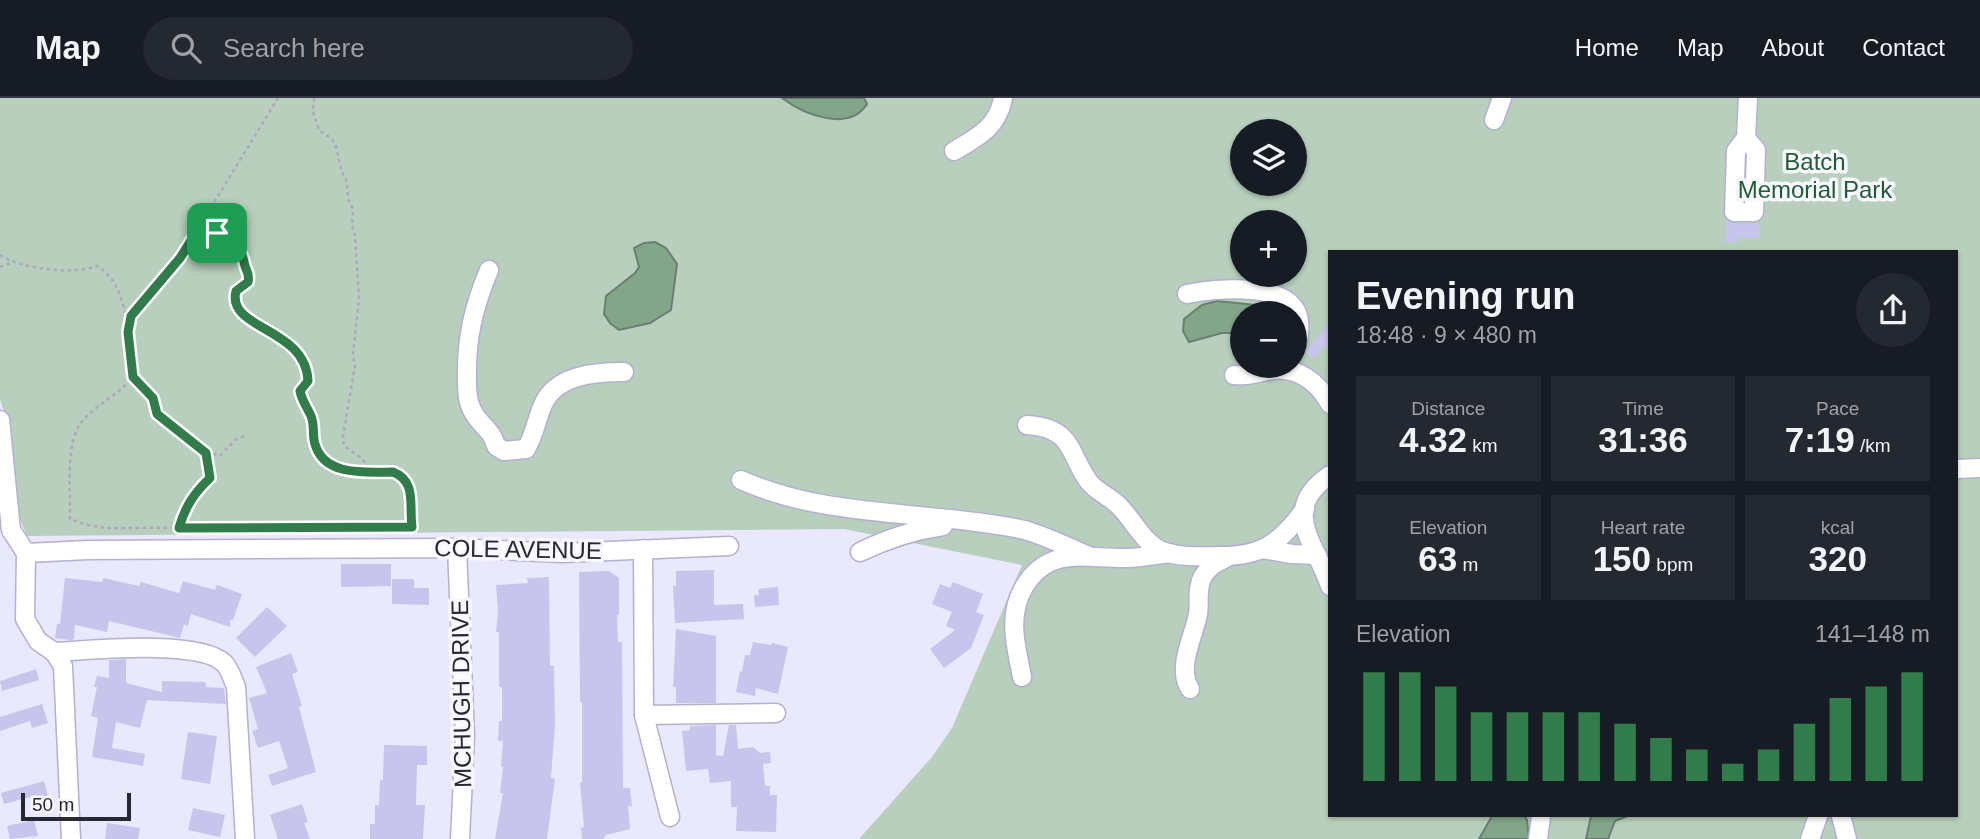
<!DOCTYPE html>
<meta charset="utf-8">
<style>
body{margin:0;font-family:Helvetica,sans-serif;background:#242831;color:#f1f3f6;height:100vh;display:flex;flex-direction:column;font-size:26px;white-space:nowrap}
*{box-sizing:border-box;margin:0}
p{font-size:23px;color:#9ea1a6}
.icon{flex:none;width:38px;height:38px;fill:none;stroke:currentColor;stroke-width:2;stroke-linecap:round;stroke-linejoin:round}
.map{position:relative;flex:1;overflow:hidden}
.sheet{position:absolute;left:1328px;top:152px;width:630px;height:567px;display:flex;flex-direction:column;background:#171b24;border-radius:0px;box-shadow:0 2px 5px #0004}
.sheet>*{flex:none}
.controls{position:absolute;left:1230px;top:21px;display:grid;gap:14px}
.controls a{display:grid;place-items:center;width:77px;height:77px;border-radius:50%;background:#171b24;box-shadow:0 2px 5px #0004;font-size:35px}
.scale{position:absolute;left:21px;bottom:18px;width:110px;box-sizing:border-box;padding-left:7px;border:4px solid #282734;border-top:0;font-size:19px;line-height:24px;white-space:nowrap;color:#282734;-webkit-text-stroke:5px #f7f7fe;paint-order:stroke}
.pin{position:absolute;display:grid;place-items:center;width:60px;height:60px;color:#fff;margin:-30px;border-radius:14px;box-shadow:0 4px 10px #0006}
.round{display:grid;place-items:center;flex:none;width:74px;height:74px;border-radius:37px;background:#242831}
.overview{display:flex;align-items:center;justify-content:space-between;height:119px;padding:0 28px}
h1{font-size:38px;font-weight:800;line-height:52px}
.stats{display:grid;grid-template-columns:repeat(3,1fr);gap:10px;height:119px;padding:7px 28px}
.stats div{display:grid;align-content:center;border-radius:0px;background:#242831;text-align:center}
.stats b{font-size:35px;font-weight:800}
.stats small{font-size:19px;font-weight:400}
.stats p{font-size:19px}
.chart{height:196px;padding:14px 28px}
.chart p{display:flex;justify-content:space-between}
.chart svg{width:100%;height:126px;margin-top:7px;stroke:#317c4a;stroke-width:6}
header{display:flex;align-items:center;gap:42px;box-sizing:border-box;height:98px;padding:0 35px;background:#171b24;border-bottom:2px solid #363941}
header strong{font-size:33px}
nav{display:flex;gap:38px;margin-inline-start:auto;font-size:24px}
.search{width:490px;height:63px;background:#242831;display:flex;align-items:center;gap:18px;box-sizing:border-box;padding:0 24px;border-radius:38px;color:#9ea1a6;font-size:26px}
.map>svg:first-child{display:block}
</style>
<header>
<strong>Map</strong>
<div class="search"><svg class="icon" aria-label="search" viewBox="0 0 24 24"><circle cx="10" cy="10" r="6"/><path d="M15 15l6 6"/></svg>Search here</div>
<nav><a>Home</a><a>Map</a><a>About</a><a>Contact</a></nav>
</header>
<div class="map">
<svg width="1980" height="741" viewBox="0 0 1980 741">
<rect width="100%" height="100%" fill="#e9e8fd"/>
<path fill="#b7cfbc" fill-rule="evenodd" d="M0,0H1980V741H859L932,659L952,630L1022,467L844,431L27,438L15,409L9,330L0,301ZM1242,33H1295V86H1242ZM1242,124H1295V177H1242ZM1330,154H1956V718H1330ZM1242,215H1295V268H1242Z"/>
<g fill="#83a68b" stroke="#688071" stroke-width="2">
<path d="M782,0H864L867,6C849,35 803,16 782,0Z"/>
<path d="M655,144L666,150L677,166L671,212L650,225L619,232L610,225L604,216L606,198L635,175L639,169L634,150L644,145Z"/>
<path d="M1217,203L1265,208L1281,215H1242V235H1222L1189,244L1183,233L1184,221L1202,207Z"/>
<path d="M1492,718H1524L1527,722L1529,741H1479Z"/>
<path d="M1591,718H1628L1615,723L1608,741H1586Z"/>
</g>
<g fill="#c8c5ec">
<path d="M1726,121L1733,125L1760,126L1759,140L1738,139V145L1725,144Z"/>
<path d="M1330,225V253L1325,248L1313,261L1306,255L1307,251Z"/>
<path d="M341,466H391V488L341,489Z"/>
<path d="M714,472V507L743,506L744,521L675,525L673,488H676V473Z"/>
<path d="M609,473L619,480V517H617L618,544H622L623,690H630L632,708H628L630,731L606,737L603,741H582L581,730L584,729L580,685L582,684V604H580L579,474Z"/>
<path d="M549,479L550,568H554L555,626L551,680L555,681L547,741H495L503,695H500L503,669H501L503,643H498L499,623H502V589H499V534H496L498,513L496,487L528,485L527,480Z"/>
<path d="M65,480L102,484L103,480L139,488L141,484L179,495L183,483L215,492L217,487L242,496L233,522H230V529L191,516L188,528L184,527L180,540L109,523L107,534L75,527L74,541L71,542L55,540L57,526H60Z"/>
<path d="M392,481H414V490H429V507L392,506Z"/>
<path d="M953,484L983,496L976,514L984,517L971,550L944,570L930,551L955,532L946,528L952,514L932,506L940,486L950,490Z"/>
<path d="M778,489L779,507L755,509L754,497H759L758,491Z"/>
<path d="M267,509L287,528L255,559L236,540Z"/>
<path d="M676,531L716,538V605H676V589H673Z"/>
<path d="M753,544L771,547L772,545L788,549L778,596L756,590L755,598L736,594L740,573L742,574L745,557H750Z"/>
<path d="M291,555L298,574L292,576L302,608L299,609L316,674L272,688L268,677L288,670L279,643L258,650L252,633L258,631L249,600L267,595L256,569Z"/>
<path d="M126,561V585L162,594V583L206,584V589L224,590L226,606L147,602L140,630L116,624L112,650L145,656L143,668L92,659L98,620L91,618L97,589H94L97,578L109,580V562Z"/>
<path d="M36,571L39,582L2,593L0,583Z"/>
<path d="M42,606L48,625L32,630L30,623L0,633V619Z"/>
<path d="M716,627V657L723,658L729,627H736L738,651L753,649L760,655L770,654L771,665L763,666L765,688H770V697H777L776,734L736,733L737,709H731V683L710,685L708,671L686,673L682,633L690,632V628Z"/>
<path d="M188,634L217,638L210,686L181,681Z"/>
<path d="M384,647L427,648V667H417L416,707H425L423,741H370V726H375V707H379L380,682H383Z"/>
<path d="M44,683L49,702L35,706L33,698L4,706L1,695Z"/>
<path d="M302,706L308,724L304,725L310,741H278L270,717Z"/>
<path d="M193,710L225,717L220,739L188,732Z"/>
<path d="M34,722L38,738L10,741L7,728Z"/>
<path d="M107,725L140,730L138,741H105Z"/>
</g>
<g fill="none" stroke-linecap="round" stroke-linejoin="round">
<defs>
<g id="minor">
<path d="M1494,22L1502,0"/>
<path d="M1746,40L1756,52L1754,114H1734L1736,53L1746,40L1748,0"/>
<path d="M954,53C978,39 998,29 1003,0"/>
<path d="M489,172C474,208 466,240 467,280C467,291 467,302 472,312C479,327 492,331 496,348L504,353L526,351C534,338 536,324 542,309C554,277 594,274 624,274"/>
<path d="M1187,196C1215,190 1296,182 1299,224C1300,234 1299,243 1295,251"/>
<path d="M1234,277C1248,279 1258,274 1272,272C1298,269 1318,284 1330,306"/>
<path d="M0,322L11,432L26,455L88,452L457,450L562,455L729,448"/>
<path d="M1027,327C1074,330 1068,355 1089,384C1097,394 1109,398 1118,407C1133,421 1143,445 1162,453C1180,460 1202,458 1221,458C1263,458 1281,444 1305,411"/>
<path d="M1956,371L1980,370"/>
<path d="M1330,377C1278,412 1317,447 1330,488"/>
<path d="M741,382C828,421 928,412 1020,431C1043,436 1067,449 1089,458"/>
<path d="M457,450L465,638L460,741"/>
<path d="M643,451L644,617L670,719"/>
<path d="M1262,451L1292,456L1317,457"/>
<path d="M860,454C887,441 914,432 943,428"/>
<path d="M26,455L25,521L38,543L54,554L63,568L71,741"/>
<path d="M54,554C91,552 199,541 224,565C230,571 233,582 236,589L245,741"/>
<path d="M1022,579C1016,548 1007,518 1024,489C1049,447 1086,461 1127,460C1141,460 1156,457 1170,455"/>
<path d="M1190,591C1176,570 1194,538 1198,516C1200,503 1196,491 1203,478C1210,467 1218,464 1229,458"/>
<path d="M644,617L776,615"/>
<path d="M1841,718L1847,741"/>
<path d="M1538,741L1541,718"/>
<path d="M1810,741L1818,718"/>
</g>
</defs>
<use href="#minor" stroke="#b3b0d2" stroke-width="21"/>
<g stroke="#aaa9bb" stroke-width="2.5" stroke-dasharray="3.5 3.5" stroke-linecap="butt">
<path d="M314,0L313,14L319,32L332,41L336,48L341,72L347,84L348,101L353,111L352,127L355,138L359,201L353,257L355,268L343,338L344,347C352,355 367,361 369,373"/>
<path d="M201,127C223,139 240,140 245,168C247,175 250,177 248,184L236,193C226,232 306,229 308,283L300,293C302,304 310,312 312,322C314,331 312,341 315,349C333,392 397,357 409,386C414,398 410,416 412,429L108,430L87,427L70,421C71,393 64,342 84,321C99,305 119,296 133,279L128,234L131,218L180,160L278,0"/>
<path d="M0,157C22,171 72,177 97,168C118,180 122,203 128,224"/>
<path d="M0,169L13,164"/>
<path d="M133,279L153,300L157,316L206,355L210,380L192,399L179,430"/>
<path d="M206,355L221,357L236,341L245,338"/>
</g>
<use href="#minor" stroke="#fff" stroke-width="18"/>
</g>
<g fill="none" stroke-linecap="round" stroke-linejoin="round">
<defs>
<path id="route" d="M201,127C223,139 240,140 245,168C247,174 250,177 248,184L236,193C226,232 306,229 308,283L300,293C302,303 307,309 311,318C315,327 312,337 315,346C324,379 367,374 393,374C417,383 409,408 412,429L179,430C185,409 194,395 210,380L206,355L157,316L153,300L133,279L128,234L131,218L180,160Z"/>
</defs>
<use href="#route" stroke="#fff" stroke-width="14"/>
<use href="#route" stroke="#317c4a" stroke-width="9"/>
</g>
<g text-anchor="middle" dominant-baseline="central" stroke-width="7" stroke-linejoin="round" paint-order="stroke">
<g font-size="24" fill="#245b36" stroke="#f7f7fe">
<text x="1815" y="63">Batch<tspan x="1815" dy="28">Memorial Park</tspan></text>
</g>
<g font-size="24" fill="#282734" stroke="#f7f7fe">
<text transform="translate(518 451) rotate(1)">COLE AVENUE</text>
<text transform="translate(461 596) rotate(-91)">MCHUGH DRIVE</text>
</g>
</g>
</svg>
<div class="controls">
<a><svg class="icon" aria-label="layers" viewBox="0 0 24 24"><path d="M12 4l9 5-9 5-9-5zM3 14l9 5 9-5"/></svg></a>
<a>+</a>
<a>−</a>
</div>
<div class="scale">50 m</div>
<div class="pin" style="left:217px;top:135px;background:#1e9e55"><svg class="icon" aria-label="arrive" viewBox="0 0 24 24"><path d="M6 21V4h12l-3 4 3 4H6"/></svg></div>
<section class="sheet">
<div class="overview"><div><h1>Evening run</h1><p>18:48 · 9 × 480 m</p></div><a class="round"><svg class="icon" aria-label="share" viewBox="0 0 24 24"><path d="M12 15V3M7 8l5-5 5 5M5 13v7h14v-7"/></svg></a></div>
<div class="stats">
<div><p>Distance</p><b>4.32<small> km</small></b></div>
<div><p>Time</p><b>31:36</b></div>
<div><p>Pace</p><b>7:19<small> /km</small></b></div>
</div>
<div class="stats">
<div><p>Elevation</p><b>63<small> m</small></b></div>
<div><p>Heart rate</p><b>150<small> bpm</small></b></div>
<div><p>kcal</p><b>320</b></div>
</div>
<div class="chart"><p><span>Elevation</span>141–148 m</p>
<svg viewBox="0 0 160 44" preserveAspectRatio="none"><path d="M5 44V6M15 44V6M25 44V11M35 44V20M45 44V20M55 44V20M65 44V20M75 44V24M85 44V29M95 44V33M105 44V38M115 44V33M125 44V24M135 44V15M145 44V11M155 44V6"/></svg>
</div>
</section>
</div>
